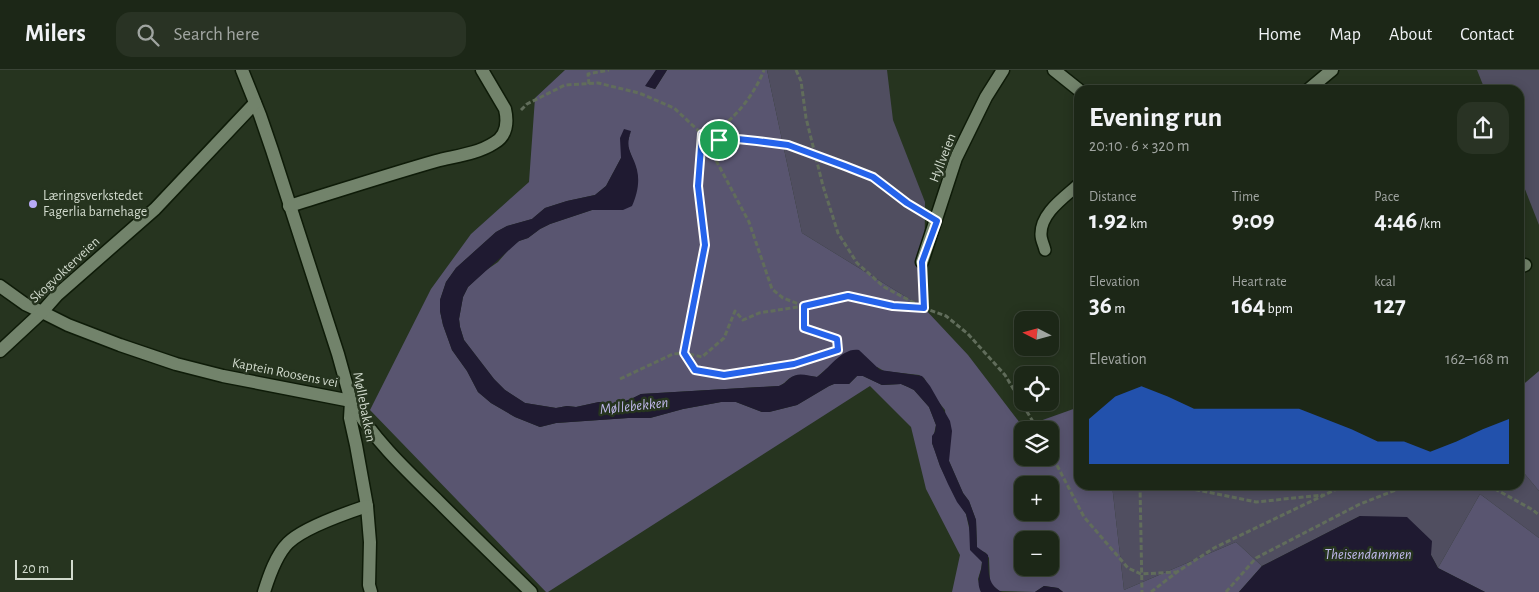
<!DOCTYPE html>
<meta charset="utf-8">
<style>
body{margin:0;font-family:"Alegreya Sans",sans-serif;background:#293324;color:#f1f3f6;height:100vh;display:flex;flex-direction:column;font-size:19px;white-space:nowrap}
*{box-sizing:border-box;margin:0}
p{font-size:16px;color:#a0a5a1}
.icon{flex:none;width:28px;height:28px;fill:none;stroke:currentColor;stroke-width:2;stroke-linecap:round;stroke-linejoin:round}
.map{position:relative;flex:1;overflow:hidden}
.side{position:absolute;left:1074px;top:15px;width:450px;height:405px;display:flex;flex-direction:column;background:#1c2717;border-radius:15px;box-shadow:0 2px 12px #0003,0 0 0 1px #3a4436}
.side>*{flex:none}
.needle{width:32px;rotate:276deg}
.controls{position:absolute;left:1014px;top:241px;display:grid;gap:10px}
.controls a{display:grid;place-items:center;width:45px;height:45px;border-radius:10px;background:#1c2717;box-shadow:0 2px 12px #0003,0 0 0 1px #3a4436;font-size:25px}
.scale{position:absolute;left:15px;bottom:12px;width:58px;box-sizing:border-box;padding-left:5px;border:2px solid #d1dacd;border-top:0;font-size:14px;line-height:18px;white-space:nowrap;color:#d1dacd;-webkit-text-stroke:4px #26341f;paint-order:stroke}
.pin{position:absolute;display:grid;place-items:center;width:42px;height:42px;color:#fff;margin:-21px;border:2px solid #fff;border-radius:50%;box-shadow:0 1px 5px #0007}
.round{display:grid;place-items:center;flex:none;width:52px;height:52px;border-radius:15px;background:#293324}
.headline{display:flex;align-items:center;justify-content:space-between;height:85px;padding:0 15px}
h1{font-size:28px;font-weight:600;line-height:38px}
.figures{display:grid;grid-template-columns:repeat(3,1fr);gap:8px;height:85px;padding:5px 15px}
.figures div{display:grid;align-content:center}
.figures b{font-size:25px;font-weight:600}
.figures small{font-size:14px;font-weight:400}
.figures p{font-size:14px}
.chart{height:140px;padding:10px 15px}
.chart p{display:flex;justify-content:space-between}
.chart svg{width:100%;height:90px;margin-top:5px;fill:#2563eb;opacity:.7}
header{display:flex;align-items:center;gap:30px;box-sizing:border-box;height:70px;padding:0 25px;background:#1c2717;border-bottom:1px solid #3a4436}
header strong{font-size:24px}
nav{display:flex;gap:28px;margin-inline-start:auto;font-size:18px}
.search{width:350px;height:45px;background:#293324;display:flex;align-items:center;gap:12px;box-sizing:border-box;padding:0 18px;border-radius:15px;color:#a0a5a1;font-size:19px}
.map>svg:first-child{display:block}
</style>
<header>
<strong>Milers</strong>
<div class="search"><svg class="icon" aria-label="search" viewBox="0 0 24 24"><circle cx="10" cy="10" r="6"/><path d="M15 15l6 6"/></svg>Search here</div>
<nav><a>Home</a><a>Map</a><a>About</a><a>Contact</a></nav>
</header>
<div class="map">
<svg width="1539" height="522" viewBox="0 0 1539 522">
<rect width="100%" height="100%" fill="#26341f"/>
<g fill="#504e60">
<path d="M767,0H887L893,50L925,132L924,238L802,163Z"/>
<path d="M1477,0H1539V155L1519,104V20H1485Z"/>
<path d="M1519,397L1539,421V468L1480,424L1438,498L1431,485L1360,446L1262,496L1236,472L1124,520L1112,415H1519Z"/>
</g>
<g fill="#595570" fill-rule="evenodd">
<path d="M565,0H656L646,16L655,19L667,0H767L802,163L924,238L968,285L1023,357L1079,337V415H1112L1124,520L1236,472L1262,496L1239,522H1063L1058,518L1044,516L1035,522L999,521L990,513L989,488L986,483L980,480L977,478L976,450L969,431L963,423L949,391L945,340L937,330L924,308L919,305L884,301L877,297L831,295L817,307C808,306 799,303 790,308C786,311 784,314 779,316L641,324L631,329L617,334L599,332L576,337L567,336L556,338L525,333L505,320L494,309L464,270L460,257L459,249L463,227L468,217L485,201L498,192L511,177L519,171L528,168L540,159L550,154L592,140H614L637,101L627,74L631,61L621,88L606,116L595,125L567,131L545,138L532,149L507,156L496,162L456,198L446,212L440,230V241L443,255L452,280L467,301L478,322L491,333L515,347L540,357L556,353L628,348H650L683,339L721,332H736L762,342H769L797,335L829,316L834,314H849L857,306H863L882,315L901,314L908,317L914,320L929,337L936,355L932,373L935,381L940,396L955,427L966,444L970,462L982,492L981,499L978,509L981,522H952L960,485L926,419L911,357L870,316L548,522H546L370,340L431,219L471,164L529,112L535,28ZM1022,360H1050V388H1022ZM1022,415H1050V442H1022ZM1022,470H1050V498H1022Z"/>
<path d="M1539,301V421L1519,397V318Z"/>
<path d="M1480,424L1539,468V522H1485L1438,498Z"/>
</g>
<g fill="#1f1a31">
<path d="M656,0H667L655,19L645,16Z"/>
<path d="M624,59L631,61C624,80 633,83 637,100C640,112 637,125 632,136L623,140H592L550,154L540,159L528,168L519,171L468,217L463,227L459,249L460,257L464,270L494,309L505,320L525,333L556,338L567,336L576,337L599,332L617,334L631,329L641,324L779,316C784,314 786,312 789,309C798,301 807,306 817,307C829,299 842,277 859,280L880,300L922,306L930,316L950,351L952,361L949,391L963,423L969,431L976,450L977,477L988,485C989,500 986,514 1002,522H981C975,510 982,504 982,492L970,480L969,455L966,444L957,432L948,414L940,396L932,373V366L935,362L936,355L929,337L914,320L908,317L901,314L882,315L863,306H857L849,314H834L829,316L797,335L769,342H762L736,332H721L683,339L650,348H628L556,353L540,357L515,347L491,333L478,322L467,301L452,280L443,255L440,241V230L446,212L456,198L496,162L507,156L532,149L545,138L567,131L595,125L606,116L621,88L620,68Z"/>
<path d="M1360,446L1407,447L1432,471L1431,485L1438,498L1485,522H1239L1262,496Z"/>
<path d="M1044,516L1058,518L1063,522H1035Z"/>
</g>
<g fill="none" stroke-linecap="round" stroke-linejoin="round">
<defs>
<path id="service" d="M1045,180C1044,175 1041,170 1041,165C1040,143 1065,127 1079,114"/>
<g id="minor">
<path d="M242,0L260,45L272,80L338,284L351,331L350,348L356,375L367,436L370,472L369,515L371,522"/>
<path d="M1054,0L1079,20"/>
<path d="M1308,20L1332,0"/>
<path d="M289,136C338,121 387,105 436,91C455,86 477,84 494,73C507,66 508,52 505,39L482,0"/>
<path d="M922,192L956,88L986,27L1003,0"/>
<path d="M1519,197L1525,195"/>
<path d="M0,216L25,234L42,242L68,255L120,275L176,294L223,306L351,331C373,369 406,400 438,431C469,462 500,492 531,522"/>
<path d="M0,281L42,242L57,225L155,139L255,33"/>
<path d="M264,522C269,506 276,485 288,473C303,458 346,443 367,436"/>
</g>
</defs>
<use href="#service" stroke="#0e1b08" stroke-width="14"/>
<use href="#minor" stroke="#0e1b08" stroke-width="15"/>
<g stroke="#616d5b" stroke-width="3" stroke-dasharray="5 2.5" stroke-linecap="butt">
<path d="M796,0L801,11L806,48L823,116L838,163L857,193L884,217L924,238L946,246L968,264L1005,305L1038,360"/>
<path d="M589,14L588,4L609,0"/>
<path d="M521,40L527,34L565,15L598,13L639,23L674,38L702,64L749,152L772,219L783,228L804,236L848,226L893,236L924,238"/>
<path d="M702,64L719,70L728,68L757,71L789,75L873,107L907,133L923,143"/>
<path d="M702,64C707,63 713,62 718,59C737,47 756,21 764,0"/>
<path d="M923,206L924,237"/>
<path d="M620,309L673,284L684,283L702,287L724,268L735,241L743,250L759,243L804,236L805,258L837,269L838,281L794,295L724,305L695,301L684,283L705,175L698,116L702,64"/>
<path d="M1050,382L1084,447L1128,498L1141,504L1176,502"/>
<path d="M1140,415L1142,522"/>
<path d="M1173,415L1256,432L1323,425"/>
<path d="M1488,415L1533,440L1539,445"/>
<path d="M1151,522L1177,502L1214,478L1345,415"/>
<path d="M1226,522L1256,488L1360,434L1401,418L1404,415"/>
</g>
<use href="#service" stroke="#72836b" stroke-width="11"/>
<use href="#minor" stroke="#72836b" stroke-width="12"/>
</g>
<g fill="none" stroke-linecap="round" stroke-linejoin="round">
<defs>
<path id="route" d="M702,64L719,70L728,68L757,71L788,75L845,96L873,107L907,133L937,151L922,192L924,238L893,236L848,226L804,236V258L837,269L838,280L794,294L724,305L695,300L684,283L705,175L698,116Z"/>
</defs>
<use href="#route" stroke="#fff" stroke-width="10"/>
<use href="#route" stroke="#2563eb" stroke-width="6"/>
</g>
<circle fill="#b8abf7" stroke="#26341f" stroke-width="2" cx="33" cy="134" r="5"/>
<g text-anchor="middle" dominant-baseline="central" stroke-width="5" stroke-linejoin="round" paint-order="stroke">
<g font-size="14" fill="#d1dacd" stroke="#26341f">
<text transform="translate(943 88) rotate(-69)">Hyllveien</text>
<text transform="translate(65 200) rotate(-43)">Skogvokterveien</text>
<text transform="translate(285 303) rotate(11)">Kaptein Roosens vei</text>
<text transform="translate(364 337) rotate(79)">Møllebakken</text>
</g>
<g font-size="14" fill="#d1dacd" stroke="#26341f" text-anchor="start">
<text x="43" y="126">Læringsverkstedet<tspan x="43" dy="16">Fagerlia barnehage</tspan></text>
</g>
<g font-size="15" font-style="italic" fill="#c1b9ed" stroke="#26341f">
<text transform="translate(634 336) rotate(-6)">Møllebekken</text>
<text x="1368" y="484">Theisendammen</text>
</g>
</g>
</svg>
<div class="controls">
<a><svg class="needle" viewBox="-14 -14 28 28"><path d="M0-13l5 13h-10z" fill="#e53935"/><path d="M0 13l5-13h-10z" fill="#a0a5a1"/></svg></a>
<a><svg class="icon" aria-label="locate" viewBox="0 0 24 24"><circle cx="12" cy="12" r="6"/><path d="M12 2v4M12 18v4M2 12h4M18 12h4"/></svg></a>
<a><svg class="icon" aria-label="layers" viewBox="0 0 24 24"><path d="M12 4l9 5-9 5-9-5zM3 14l9 5 9-5"/></svg></a>
<a>+</a>
<a>−</a>
</div>
<div class="scale">20 m</div>
<div class="pin" style="left:719px;top:70px;background:#1e9e55"><svg class="icon" aria-label="arrive" viewBox="0 0 24 24"><path d="M6 21V4h12l-3 4 3 4H6"/></svg></div>
<section class="side">
<div class="headline"><div><h1>Evening run</h1><p>20:10 · 6 × 320 m</p></div><a class="round"><svg class="icon" aria-label="share" viewBox="0 0 24 24"><path d="M12 15V3M7 8l5-5 5 5M5 13v7h14v-7"/></svg></a></div>
<div class="figures">
<div><p>Distance</p><b>1.92<small> km</small></b></div>
<div><p>Time</p><b>9:09</b></div>
<div><p>Pace</p><b>4:46<small> /km</small></b></div>
</div>
<div class="figures">
<div><p>Elevation</p><b>36<small> m</small></b></div>
<div><p>Heart rate</p><b>164<small> bpm</small></b></div>
<div><p>kcal</p><b>127</b></div>
</div>
<div class="chart"><p><span>Elevation</span>162–168 m</p>
<svg viewBox="0 0 160 44" preserveAspectRatio="none"><path d="M0 44V22L10 11L20 6L30 11L40 17L50 17L60 17L70 17L80 17L90 22L100 27L110 33L120 33L130 38L140 33L150 27L160 22V44z"/></svg>
</div>
</section>
</div>
